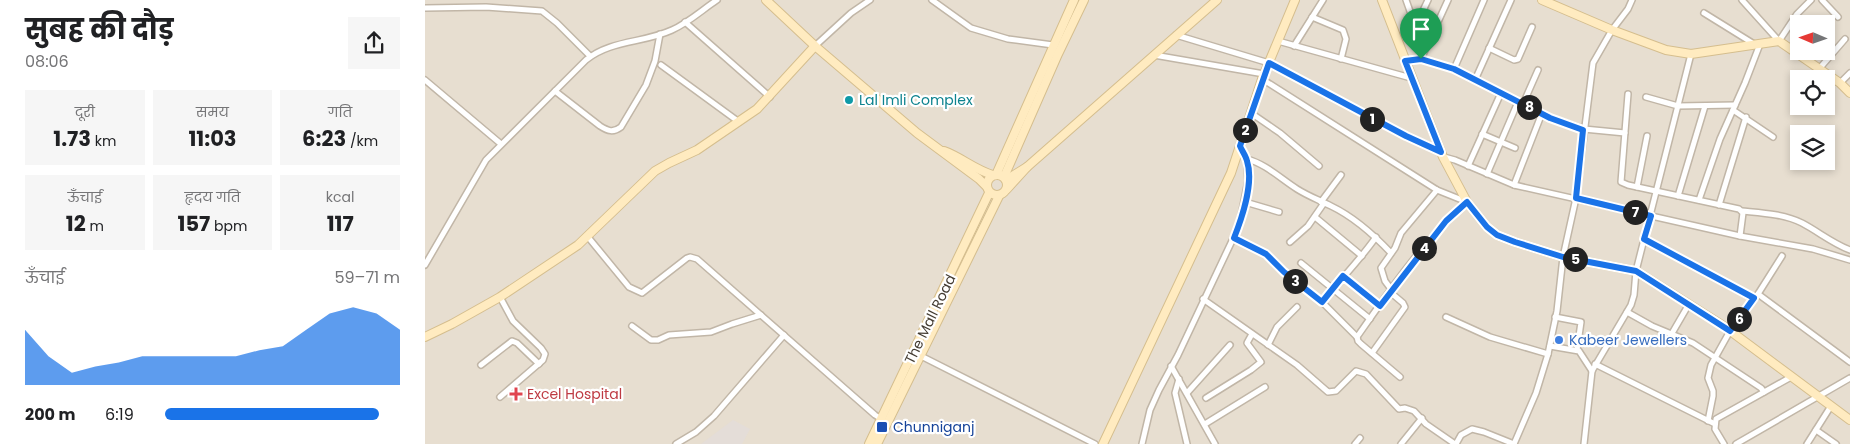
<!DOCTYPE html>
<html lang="hi">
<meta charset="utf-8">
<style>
body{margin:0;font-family:Poppins,"Noto Sans Devanagari",sans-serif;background:#f6f6f6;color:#202124;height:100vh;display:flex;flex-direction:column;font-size:19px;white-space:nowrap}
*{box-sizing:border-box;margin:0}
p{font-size:16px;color:#757577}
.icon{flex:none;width:28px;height:28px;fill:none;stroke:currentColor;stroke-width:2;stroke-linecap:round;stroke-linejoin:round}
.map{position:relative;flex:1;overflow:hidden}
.details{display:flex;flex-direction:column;background:#fff;width:425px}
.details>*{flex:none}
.needle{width:32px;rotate:272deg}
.fabs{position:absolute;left:1365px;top:15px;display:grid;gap:10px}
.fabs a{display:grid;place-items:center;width:45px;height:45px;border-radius:0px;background:#fff;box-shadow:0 2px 8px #0003;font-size:25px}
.pin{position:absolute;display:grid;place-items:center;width:42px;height:42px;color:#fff;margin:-51px -21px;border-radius:50% 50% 50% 0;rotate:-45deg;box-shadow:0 0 5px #0007}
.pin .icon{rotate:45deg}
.km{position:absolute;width:25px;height:25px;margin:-12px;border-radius:50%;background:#222;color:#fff;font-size:14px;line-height:25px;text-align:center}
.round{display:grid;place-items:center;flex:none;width:52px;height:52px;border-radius:0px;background:#f6f6f6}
.headline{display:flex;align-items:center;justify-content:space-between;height:85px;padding:0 25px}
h1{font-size:28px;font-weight:700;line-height:38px}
.figures{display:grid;grid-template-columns:repeat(3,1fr);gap:8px;height:85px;padding:5px 25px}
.figures div{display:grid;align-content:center;border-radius:0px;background:#f6f6f6;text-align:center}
.figures b{font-size:21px;font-weight:700}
.figures small{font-size:14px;font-weight:400}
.figures p{font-size:14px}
.chart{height:140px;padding:10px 25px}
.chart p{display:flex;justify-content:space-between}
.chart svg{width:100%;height:90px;margin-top:5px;fill:#1a73e8;opacity:.7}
ul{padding:0 25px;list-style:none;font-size:16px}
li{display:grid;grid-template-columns:80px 60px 1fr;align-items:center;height:38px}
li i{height:12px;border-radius:6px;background:#1a73e8}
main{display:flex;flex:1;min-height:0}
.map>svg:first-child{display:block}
</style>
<main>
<section class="details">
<div class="headline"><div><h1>सुबह की दौड़</h1><p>08:06</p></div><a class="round"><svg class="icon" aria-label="share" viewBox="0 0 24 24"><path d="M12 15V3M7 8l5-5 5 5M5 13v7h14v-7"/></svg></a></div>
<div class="figures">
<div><p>दूरी</p><b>1.73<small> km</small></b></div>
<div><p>समय</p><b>11:03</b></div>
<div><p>गति</p><b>6:23<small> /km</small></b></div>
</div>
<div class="figures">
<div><p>ऊँचाई</p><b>12<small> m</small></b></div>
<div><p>हृदय गति</p><b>157<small> bpm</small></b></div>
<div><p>kcal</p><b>117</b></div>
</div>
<div class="chart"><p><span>ऊँचाई</span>59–71 m</p>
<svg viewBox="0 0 160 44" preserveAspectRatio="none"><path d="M0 44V17L10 30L20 38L30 35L40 33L50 30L60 30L70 30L80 30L90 30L100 27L110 25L120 17L130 9L140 6L150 9L160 17V44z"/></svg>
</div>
<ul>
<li><b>200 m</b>6:19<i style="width:91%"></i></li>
</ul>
</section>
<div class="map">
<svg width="1425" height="444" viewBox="0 0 1425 444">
<rect width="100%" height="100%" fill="#f2ece2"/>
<path fill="#e7ded0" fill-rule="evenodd" d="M0,0H1425V444H0ZM1374,24H1401V51H1374ZM1374,79H1401V106H1374ZM1374,134H1401V161H1374Z"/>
<path fill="#e4ddd8" d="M308,420L325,429L317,444H276Z"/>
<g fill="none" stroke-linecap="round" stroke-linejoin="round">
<defs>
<g id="street">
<path d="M507,0L546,28L583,39L628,45"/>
<path d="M981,0L987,17L990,19L995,17L1003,0"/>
<path d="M1317,0L1354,41L1372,14L1386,0"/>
<path d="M1397,0L1413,17"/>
<path d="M0,8L61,7L117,11L132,23L165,56"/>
<path d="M1279,13L1329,44"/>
<path d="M887,17L918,30L921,39L916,59"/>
<path d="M260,22L345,97"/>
<path d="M751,35L844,63L981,136L1016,151"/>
<path d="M853,41L986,78"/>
<path d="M390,46L426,13L445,0"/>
<path d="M869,46L898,0"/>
<path d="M1064,48L1089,60L1093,59L1107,27"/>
<path d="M729,55L839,74"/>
<path d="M996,59L1023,0"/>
<path d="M980,61L996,59L1029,69L1125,118L1159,129L1200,133"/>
<path d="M236,65L314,122"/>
<path d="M1029,69L1059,0"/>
<path d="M1394,69L1420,39"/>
<path d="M837,79L1012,190L1042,202C999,240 965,290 932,337L933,341L936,344L975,377"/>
<path d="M0,80L76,144"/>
<path d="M1050,80L1086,0"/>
<path d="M1415,83L1425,73"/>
<path d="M130,91L175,126C183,131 188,133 196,127L221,85L230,61L235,34"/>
<path d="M1203,94L1196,182L1203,185L1314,209L1318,213L1315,236"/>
<path d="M1221,97L1253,106L1310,105"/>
<path d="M1098,104L1113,70"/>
<path d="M1308,110L1348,137"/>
<path d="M826,113L855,133L894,166"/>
<path d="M1057,134L1090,148"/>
<path d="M1019,157L1030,160L1089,185L1315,236L1388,249L1425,260"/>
<path d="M822,159C841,164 856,179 872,189C883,196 894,200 906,206C929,217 949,235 966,253"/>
<path d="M1043,166L1076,93"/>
<path d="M1062,174L1093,102"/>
<path d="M1089,185L1117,113"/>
<path d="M1212,187L1222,136"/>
<path d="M1253,196L1280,106"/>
<path d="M1274,200L1295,139L1320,83L1335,44"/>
<path d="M820,202L854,212"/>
<path d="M896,202L916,175"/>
<path d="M1294,205L1321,117"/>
<path d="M1317,211C1337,213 1359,214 1377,223C1394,232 1407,243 1425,250"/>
<path d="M890,217L937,256"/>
<path d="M163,237L204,287L217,293L262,258L265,257L272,259L450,415L458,420"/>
<path d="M809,238L841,254L859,272L895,300L932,337"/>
<path d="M1219,239L1329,299"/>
<path d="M865,242L883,226L899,203"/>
<path d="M876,263L945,319"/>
<path d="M0,265L61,160L161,60C185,40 219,43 247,30C263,23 277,10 292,0"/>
<path d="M918,276L955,306"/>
<path d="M966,289L960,281L956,268L970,248L976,233L1012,190"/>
<path d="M1333,294L1425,362"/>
<path d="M778,299L872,365L903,392L911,391L931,371L941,374L974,409L980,408L989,411L1001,424L1030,444"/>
<path d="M897,302C915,280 935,260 951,237"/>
<path d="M1202,312L1227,326L1268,343L1336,388L1339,392"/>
<path d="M1021,317L1065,337L1123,354"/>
<path d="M1130,317L1156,322L1152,350"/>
<path d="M207,326L226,340H233L244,335L286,332L307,324L336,315"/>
<path d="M1246,335L1264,304"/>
<path d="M843,345L852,327L872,307"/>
<path d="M1125,346L1154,351L1167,371"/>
<path d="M947,353L980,307L978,303L965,292"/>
<path d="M496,356L670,444"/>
<path d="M1170,364L1290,424"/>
<path d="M56,365L87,341L92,343L114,364"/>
<path d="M746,366L790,444"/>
<path d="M754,379L750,393L762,444"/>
<path d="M762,393L805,345"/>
<path d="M75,397L118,360L120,354L116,348L88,321L75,297"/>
<path d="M781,398L826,370L836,362L822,343L827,334"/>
<path d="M1283,421L1288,396V391L1283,378L1286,365L1305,331L1333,294L1357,256"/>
<path d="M780,424L840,387"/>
<path d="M1391,430L1411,444"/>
<path d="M251,444L271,432L289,416L359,335"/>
<path d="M717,444L725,410L734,390L753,355L814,226L823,181L822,159L815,147"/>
<path d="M930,444L935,438"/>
<path d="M976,444L997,418"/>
<path d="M1031,444L1036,435L1047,429L1059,432L1089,444"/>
<path d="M1089,444L1111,393L1123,354L1132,311L1138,257L1151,198L1168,63L1187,30L1203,9L1207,0"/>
<path d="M1159,444L1167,371L1206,305L1209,295L1211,271L1266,54"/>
<path d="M1299,444L1290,429L1291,419L1366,377"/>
<path d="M1311,444L1425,378"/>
<path d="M1382,444L1406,406"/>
</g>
<g id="secondary">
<path d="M341,0L390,46L492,133L554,179L561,186"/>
<path d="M957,0L1018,157L1042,202L1062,227L1072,235L1090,242L1138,257L1211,271L1300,327L1425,420"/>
<path d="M1117,0L1187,30L1241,50L1266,54L1354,41L1415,83L1425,93"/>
<path d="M519,151C536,157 550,170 568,175"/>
<path d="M602,167L792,0"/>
<circle cx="572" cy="185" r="10"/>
<path d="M571,175L649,0"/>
<path d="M579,177L633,54L659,0"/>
<path d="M581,180L602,167L582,189"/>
<path d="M0,337L27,324L75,297L153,245L230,171L244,163L272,150L332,109L390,46"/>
<path d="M444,444L564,193"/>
<path d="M452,444L574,196"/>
<path d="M678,444L806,173L837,79L870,0"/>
</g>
</defs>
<use href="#street" stroke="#c1b6a7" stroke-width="8"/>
<use href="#secondary" stroke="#d5be8e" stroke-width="10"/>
<use href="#street" stroke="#fff" stroke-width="5"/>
<use href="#secondary" stroke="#ffebc0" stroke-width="8"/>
</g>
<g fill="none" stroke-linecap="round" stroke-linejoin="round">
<defs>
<path id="route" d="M996,59L1029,69L1125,118L1158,130L1151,198L1226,216L1219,239L1329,298L1305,331L1211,271L1138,257L1090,242L1072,235L1062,227L1042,202L1021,221L955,306L918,276L897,302L859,272L841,254L809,238C817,218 829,182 822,161C821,156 817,151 815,146L844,63L981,136L1016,152L980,61Z"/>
</defs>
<use href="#route" stroke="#fff" stroke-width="10"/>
<use href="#route" stroke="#1a73e8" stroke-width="6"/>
</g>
<circle fill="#0f9aa8" stroke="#fff" stroke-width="2" cx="424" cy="100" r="5"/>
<circle fill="#3f7fe0" stroke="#fff" stroke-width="2" cx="1134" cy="340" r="5"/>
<path fill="#e0444e" stroke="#fff" stroke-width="2" d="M88.5 386.5h5v5h5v5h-5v5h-5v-5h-5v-5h5z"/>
<rect fill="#1a4fb4" stroke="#fff" stroke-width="2" x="451" y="421" width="12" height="12" rx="2.5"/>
<g text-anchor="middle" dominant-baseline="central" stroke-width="4.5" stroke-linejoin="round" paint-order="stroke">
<g font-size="14" fill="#0d838f" stroke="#fff" text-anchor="start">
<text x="434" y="100">Lal Imli Complex</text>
</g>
<g font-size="14" fill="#443c32" stroke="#fff">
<text transform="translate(505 319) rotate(-64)">The Mall Road</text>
</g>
<g font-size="14" fill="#366cbe" stroke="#fff" text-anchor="start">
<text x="1144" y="340">Kabeer Jewellers</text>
</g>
<g font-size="14" fill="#be3a42" stroke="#fff" text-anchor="start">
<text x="102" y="394">Excel Hospital</text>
</g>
<g font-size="14" fill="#164399" stroke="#fff" text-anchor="start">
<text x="468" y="427">Chunniganj</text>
</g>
</g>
</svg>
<div class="fabs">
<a><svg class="needle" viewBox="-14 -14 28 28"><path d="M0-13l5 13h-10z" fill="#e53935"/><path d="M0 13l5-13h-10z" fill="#757577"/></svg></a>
<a><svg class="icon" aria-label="locate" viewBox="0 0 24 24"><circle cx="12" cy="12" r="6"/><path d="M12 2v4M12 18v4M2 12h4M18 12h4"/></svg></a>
<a><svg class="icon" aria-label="layers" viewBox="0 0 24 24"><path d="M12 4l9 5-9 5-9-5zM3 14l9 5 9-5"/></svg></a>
</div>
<div class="pin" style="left:996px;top:59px;background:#1e9e55"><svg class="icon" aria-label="arrive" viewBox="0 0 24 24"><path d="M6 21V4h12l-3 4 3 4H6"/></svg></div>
<b class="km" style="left:947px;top:119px">1</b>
<b class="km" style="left:820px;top:130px">2</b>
<b class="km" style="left:870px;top:281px">3</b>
<b class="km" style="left:999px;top:248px">4</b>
<b class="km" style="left:1150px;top:259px">5</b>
<b class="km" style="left:1314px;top:319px">6</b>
<b class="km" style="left:1210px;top:212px">7</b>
<b class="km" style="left:1104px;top:107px">8</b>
</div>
</main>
